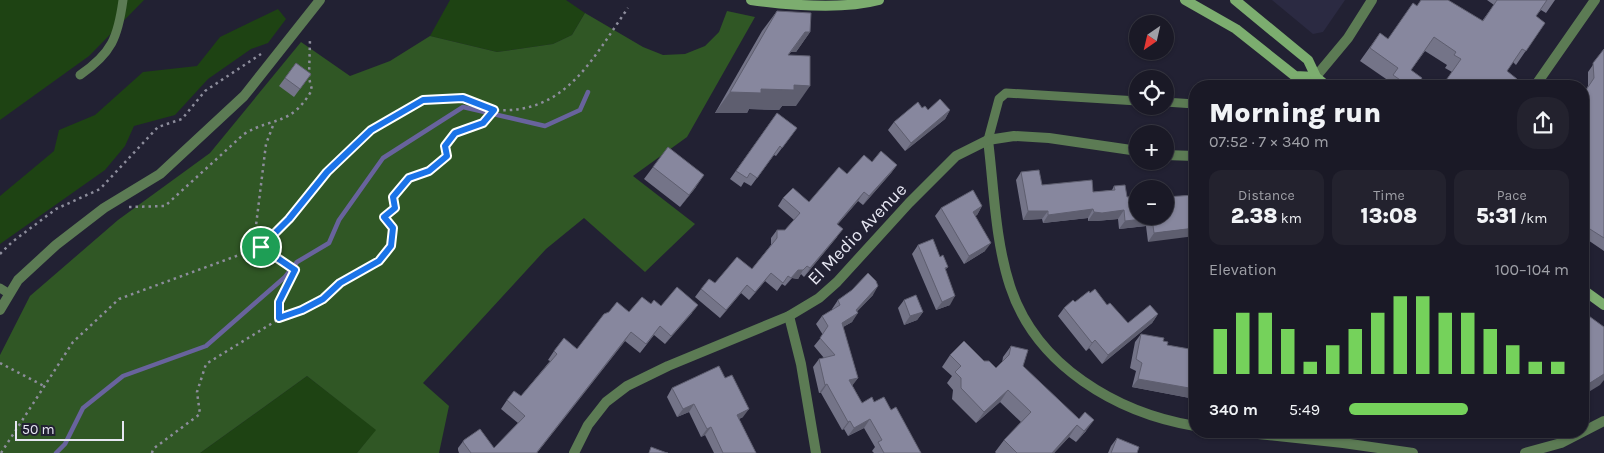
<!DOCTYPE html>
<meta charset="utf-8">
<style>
body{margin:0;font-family:Karla,sans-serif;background:#23222e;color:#f1f3f6;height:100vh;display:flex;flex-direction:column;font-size:19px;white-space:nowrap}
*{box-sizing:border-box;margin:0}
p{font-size:16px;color:#9fa0a7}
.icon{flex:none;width:28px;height:28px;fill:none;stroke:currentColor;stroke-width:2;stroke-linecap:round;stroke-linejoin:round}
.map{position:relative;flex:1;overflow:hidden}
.panel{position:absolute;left:1189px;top:80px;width:400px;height:358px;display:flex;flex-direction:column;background:#1a1926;border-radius:20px;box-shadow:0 1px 4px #0004,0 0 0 1px #383843}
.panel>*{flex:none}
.needle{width:32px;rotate:214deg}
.controls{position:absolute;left:1129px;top:15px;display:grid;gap:10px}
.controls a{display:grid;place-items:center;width:45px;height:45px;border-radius:50%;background:#1a1926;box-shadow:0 1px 4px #0004,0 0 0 1px #383843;font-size:25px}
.scale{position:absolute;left:15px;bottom:12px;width:109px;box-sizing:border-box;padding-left:5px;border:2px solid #e6e6f2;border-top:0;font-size:14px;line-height:18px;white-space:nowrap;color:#e6e6f2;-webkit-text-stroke:4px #222133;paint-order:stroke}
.pin{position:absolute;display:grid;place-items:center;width:42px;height:42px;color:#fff;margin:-21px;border:2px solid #fff;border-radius:50%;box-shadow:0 1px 5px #0007}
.round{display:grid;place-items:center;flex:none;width:52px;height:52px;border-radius:20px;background:#23222e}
.headline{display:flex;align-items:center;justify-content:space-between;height:85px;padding:0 20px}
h1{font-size:28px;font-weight:800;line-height:38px}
.stats{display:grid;grid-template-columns:repeat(3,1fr);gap:8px;height:85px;padding:5px 20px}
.stats div{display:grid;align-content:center;border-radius:12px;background:#23222e;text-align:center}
.stats b{font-size:21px;font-weight:800}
.stats small{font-size:14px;font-weight:400}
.stats p{font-size:14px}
.chart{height:140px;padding:10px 20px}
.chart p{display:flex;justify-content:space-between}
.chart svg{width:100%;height:90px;margin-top:5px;stroke:#75d25b;stroke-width:6}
ul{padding:0 20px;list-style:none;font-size:16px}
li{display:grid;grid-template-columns:80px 60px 1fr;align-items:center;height:38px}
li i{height:12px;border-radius:6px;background:#75d25b}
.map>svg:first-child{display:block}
</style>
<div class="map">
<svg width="1604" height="453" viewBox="0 0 1604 453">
<rect width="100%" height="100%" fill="#222133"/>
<path fill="#2b2a42" d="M1272,0H1345L1323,32L1313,34Z"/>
<g fill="#1e4313">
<path d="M0,0H144L89,56L0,120Z"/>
<path d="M450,0H566L585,13L572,35L553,44L497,52L430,36Z"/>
<path d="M278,9L286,19L268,43L251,49L208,79L175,115L134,126L125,146L105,170L0,244V196L54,151L59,130L95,115L143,72L197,66L220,37Z"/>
<path d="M307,376L377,430L357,453H200Z"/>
</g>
<path fill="#305725" d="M727,11L755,17L687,137L633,176L695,224L645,272L584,218L546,249L423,383L449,406L439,453H357L376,430L307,376L200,453H0V355L30,296L118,220L210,153L301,42L350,76L390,61L430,36L497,52L553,44L572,35L585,13L643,47L663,55L685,54L705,46L719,32Z"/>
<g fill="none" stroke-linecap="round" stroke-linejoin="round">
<path stroke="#68639d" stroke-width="4.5" d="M56,453L65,444L83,408L123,376L206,346L285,277L297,262L329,243L339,220L383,158L463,107L545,126L580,110L588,92"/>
<g stroke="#8d8d9c" stroke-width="2.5" stroke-dasharray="2.5 4" stroke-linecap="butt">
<path d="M129,207L165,206L244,134C274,116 290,127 312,90L309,78L310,39"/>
<path d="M262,247L295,270L279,302V319"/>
<path d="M253,250L266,144L274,123"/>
<path d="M0,254L12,242L56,209L100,189L158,127L182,119L205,91L261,54"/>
<path d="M0,363L44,386"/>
<path d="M1,453L73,342L119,299L261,247L289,219L327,173L371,130L423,100L463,98L494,110"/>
<path d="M152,453L153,449L200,414L197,392L206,364L279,319L302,310L323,299L340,283L379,261L391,246L393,228L384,217L395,208L393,197L409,177L429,171L447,156L445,146L455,133L483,123L494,110C566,115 592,59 628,8"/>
</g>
<g stroke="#5c7b54" stroke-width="9">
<path d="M80,75C112,53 118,37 123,0"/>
<path d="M1165,102L1195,104"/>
<path d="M988,140L999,99L1006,93L1138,101"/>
<path d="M0,288L8,293"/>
</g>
<g stroke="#5c7b54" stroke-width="10">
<path d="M1308,86L1348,38L1372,0"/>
<path d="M1535,86L1595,0"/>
<path d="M988,140C994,188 995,240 1010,286C1036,366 1117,413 1195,426"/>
<path d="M1165,155L1195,156"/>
<path d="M0,310L18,280L56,245L104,208L160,174L244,96L320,0"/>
<path d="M789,316L801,364L816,453"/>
<path d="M1229,431L1343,443L1413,453"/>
<path d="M574,453L588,425L606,402L627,386L668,366L789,316L819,298L837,282L909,203L956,156L988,140L1014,136L1049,138L1138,151"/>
<path d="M1525,453L1561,443L1604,421"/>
</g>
<g stroke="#7cad6f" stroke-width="10">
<path d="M751,0C788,5 842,10 879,0"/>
<path d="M1185,0L1236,29L1295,76L1316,77"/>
<path d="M1235,0L1308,60L1316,77L1327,86"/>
<path d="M1582,289L1604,305"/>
</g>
</g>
<g fill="#747488">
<path d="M1487,0H1555L1546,13L1541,10L1536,16L1545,23L1516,65L1513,62L1443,82L1447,79L1452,72L1445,68L1447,65L1425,51L1411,70L1409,86H1385L1389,81L1360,61L1380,33L1388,39L1417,6L1482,21L1494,5Z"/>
<path d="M777,11L810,32L796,52H791L788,55L796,106H782L779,110L749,109L747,113H715L762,31Z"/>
<path d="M1604,49V251L1582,236V95L1588,86V72Z"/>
<path d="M296,63L311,74L294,97L279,86Z"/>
<path d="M922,108L928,110H950L945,119L905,151L888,130L894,122Z"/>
<path d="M777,113L797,128L776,156L774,155L751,186L744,182L741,187L730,179Z"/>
<path d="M872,162L897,165L891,173L863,205L858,201L838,224L837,237L804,277L801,274L798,279L792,278L785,286L782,284L777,291L765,281L749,300L741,293L720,318L695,297L701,289L752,269L771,245V238L777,230H785L794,220L778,206L783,198L809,202L847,174Z"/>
<path d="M653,167L696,187L680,207L644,179Z"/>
<path d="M1021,172L1042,185L1093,192L1112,190L1114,186L1127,197H1165L1195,195L1148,242L1146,226L1119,229L1118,219L1096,221H1088V218L1043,223L1042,219L1023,220L1016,180Z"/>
<path d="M982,206L977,215L975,216L985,251L964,264L935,216L941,208Z"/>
<path d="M918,245L940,257L948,267L945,270L950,305L936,310L912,254Z"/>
<path d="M1090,293L1107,305L1128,323L1158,314L1152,323L1102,364L1089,348L1086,351L1058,316L1064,308L1075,302Z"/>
<path d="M873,295L857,311L852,322L843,327L858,378L852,385L862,403L874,402L891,410L921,453H874L872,451L875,447L864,428L848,436L844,429L842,430L821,393H819L813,367L819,359L824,358L814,346L823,335L816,324L822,316L833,310L832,309L838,300Z"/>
<path d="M904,300L923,312L917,320L904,325L898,308Z"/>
<path d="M651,304L661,306L692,313L665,344L654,335L640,353L625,341L537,453H459L458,450V448L464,440L494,448L518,423L501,409L507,400L521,396L550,361L548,360L554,351L577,349L629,312Z"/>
<path d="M1141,334L1163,341L1167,345L1195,350V399L1132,387L1136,371L1130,368L1135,342Z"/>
<path d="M1011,346L1023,366L1086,431L1076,442L1069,437L1054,453H996L995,452L1004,440L1021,422L1000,402L976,423L952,399L953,390L947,383L952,376L942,367L950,355L984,361L996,368L1002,363L1003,357Z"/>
<path d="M672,388L743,417L739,419L756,453H714L705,435L701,437L689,412L677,417L667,397Z"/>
<path d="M1117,438L1137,453H1108L1111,446Z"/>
</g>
<g fill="#5e5e6f">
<path d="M805,32H810L796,52H791Z"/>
<path d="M794,85L810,86L796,106H782L779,110L749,109L747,113H715L730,92Z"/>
<path d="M950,110L945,119L905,151L911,143Z"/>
<path d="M897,165L891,173L863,205L869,196Z"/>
<path d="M704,175L696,187L680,207Z"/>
<path d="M864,192L858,201L831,232L837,224Z"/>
<path d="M982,206L977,215L967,221L973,212Z"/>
<path d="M1093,209L1088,218L1043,223L1048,215Z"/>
<path d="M1124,210L1118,219L1096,221H1088L1094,212Z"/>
<path d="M1028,211H1048L1042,219L1023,220Z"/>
<path d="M1152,218L1146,226L1119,229L1125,221Z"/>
<path d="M1195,228V236L1148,242L1154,233Z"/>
<path d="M843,229L837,237L804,277L810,268Z"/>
<path d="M991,243L985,251L964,264L969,256Z"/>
<path d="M798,270H803L798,279L792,278L785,286Z"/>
<path d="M771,273L765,281L749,300L755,292Z"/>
<path d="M747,285L741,293L720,318L726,310Z"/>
<path d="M878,286L873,295L852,317L858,313L852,322L836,331L842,323L856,310Z"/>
<path d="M955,296L950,305L936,310L942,302Z"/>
<path d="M698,305L692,313L665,344L671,336Z"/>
<path d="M923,312L917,320L904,325L910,316Z"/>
<path d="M1158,314L1152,323L1102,364L1108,355Z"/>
<path d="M631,332L625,341L537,453Z"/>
<path d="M1095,340L1089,348L1086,351L1092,343Z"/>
<path d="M1604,374V380L1600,385L1582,396V388Z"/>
<path d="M858,378L852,386L849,380Z"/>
<path d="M1138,379L1195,389V399L1132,387Z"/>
<path d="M827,384L821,393H819L825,385Z"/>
<path d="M1008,390L1000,402L976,423L984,412Z"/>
<path d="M694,404L689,412L677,417L683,409Z"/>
<path d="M749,409L743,417L731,423L737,415Z"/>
<path d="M870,419L864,428L848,436L854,428Z"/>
<path d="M1094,420L1086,431L1076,442L1084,431Z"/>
<path d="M850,421L844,429L842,430L848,422Z"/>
<path d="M1077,425L1069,437L1054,453H1052Z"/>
<path d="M711,427L705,435L701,437L707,429Z"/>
</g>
<g fill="#87879e" stroke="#5e5e6f">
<path d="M1421,0H1448L1483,21L1497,0H1547L1536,16L1545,23L1526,51L1522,49L1507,71L1517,79L1512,86H1436L1440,80L1443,82L1447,79L1461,59L1454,55L1456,52L1434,37L1411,70L1422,78L1416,86H1409L1393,75L1398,68L1370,48L1380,33L1388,39L1413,3L1417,6Z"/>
<path d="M777,11L811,13L810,32H805L788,55L810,56V86L794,85V90L761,89V93L730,92Z"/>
<path d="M1604,49V238L1582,224V96L1594,78L1593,63Z"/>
<path d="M296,63L311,74L300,89L285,78Z"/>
<path d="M940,99L950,110L911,143L894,122L918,102L922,108L925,106L928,110Z"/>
<path d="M777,113L797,128L782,148L780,146L757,178L750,173L747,178L736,171Z"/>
<path d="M668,147L704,175L689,195L653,167Z"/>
<path d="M881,151L897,165L869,196L864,192L837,224L843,229L810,268L807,266L803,270H798L791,278L788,276L783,283L771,273L755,292L747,285L726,310L701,289L709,279L715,283L737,257L752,269L777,238V230H785L800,213L783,198L793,188L809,202L839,167L847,174L864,155L872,162Z"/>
<path d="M1039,170L1042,185L1092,180L1093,192L1115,190L1114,186L1125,185L1127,197L1138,196V216H1165V196V197L1195,195V228L1154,233L1152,218L1125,221L1124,210L1102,213L1094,212L1093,209L1048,215V211H1028L1021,172Z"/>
<path d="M1164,186V189H1149L1148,188Z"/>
<path d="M973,190L982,206L973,212L991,243L969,256L941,208Z"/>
<path d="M933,239L940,257L943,255L948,267L945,268L955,296L942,302L918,245Z"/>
<path d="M868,273L876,281L878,286L856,310L858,313L842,323L858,378L849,380L862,403L872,397L874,402L884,397L891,410L896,407L921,453H884L878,442L882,440L870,419L854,428L850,421L848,422L827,384L825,385L819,359L835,355L820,338L828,326L822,316L840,305L838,300L852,290Z"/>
<path d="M677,287L698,305L671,336L660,326L646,344L631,332L537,452V453H471L463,442L464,440L480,429L494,448L525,416L507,400L514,391L521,396L557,354L554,351L564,338L577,349L604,314L609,312L617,302L629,312L642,297L651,304L654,300L661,306Z"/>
<path d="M1095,289L1107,305L1110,303L1128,323L1150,305L1158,314L1108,355L1095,340L1092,343L1064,308L1073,300L1075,302L1089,291L1090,293Z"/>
<path d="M916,295L923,312L910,316L904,300Z"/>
<path d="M1582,311L1604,327V374L1582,388Z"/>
<path d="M1141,334L1164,338L1163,341L1168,342L1167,345L1195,350V389L1138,379L1142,363L1136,359Z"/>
<path d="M964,341L984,361H989L996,368L1009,355L1011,346L1028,350L1023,366L1079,419L1085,412L1094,420L1084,431L1077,425L1052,453H1017L1004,440L1031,412L1008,390L984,412L961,388V378L955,372L961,366L950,355Z"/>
<path d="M719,366L725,378L732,375L749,409L737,415L756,453H723L711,427L707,429L694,404L683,409L672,388Z"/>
<path d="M1117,438L1139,447L1137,453H1111Z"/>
<path d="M651,447L667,453H668H649Z"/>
</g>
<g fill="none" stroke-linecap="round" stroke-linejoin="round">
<defs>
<path id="route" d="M463,98L494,110L483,123L455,133L445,146L447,156L429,171L409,178L393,197L395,208L384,217L393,228L391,246L379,261L340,283L323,299L302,310L279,318V302L295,270L261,247L289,219L327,172L371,130L423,100Z"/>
</defs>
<use href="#route" stroke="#fff" stroke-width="10"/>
<use href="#route" stroke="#1a73e8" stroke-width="6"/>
</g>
<g text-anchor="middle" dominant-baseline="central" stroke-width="5" stroke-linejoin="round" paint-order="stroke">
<g font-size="18" fill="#e6e6f2" stroke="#222133">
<text transform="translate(857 234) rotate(-46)">El Medio Avenue</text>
</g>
</g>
</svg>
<div class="controls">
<a><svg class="needle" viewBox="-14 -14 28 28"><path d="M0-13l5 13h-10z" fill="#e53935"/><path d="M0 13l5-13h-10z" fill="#9fa0a7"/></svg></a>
<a><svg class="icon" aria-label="locate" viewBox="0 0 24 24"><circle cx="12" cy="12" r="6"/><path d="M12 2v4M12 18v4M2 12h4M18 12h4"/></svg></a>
<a>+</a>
<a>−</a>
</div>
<div class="scale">50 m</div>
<div class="pin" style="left:261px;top:247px;background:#1e9e55"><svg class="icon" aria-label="arrive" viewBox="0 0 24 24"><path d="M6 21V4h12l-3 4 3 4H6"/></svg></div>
<section class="panel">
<div class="headline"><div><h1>Morning run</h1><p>07:52 · 7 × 340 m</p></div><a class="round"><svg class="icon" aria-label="share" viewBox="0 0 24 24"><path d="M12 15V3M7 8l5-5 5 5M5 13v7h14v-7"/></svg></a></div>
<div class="stats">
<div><p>Distance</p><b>2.38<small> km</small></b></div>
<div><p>Time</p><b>13:08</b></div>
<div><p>Pace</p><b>5:31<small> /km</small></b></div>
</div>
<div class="chart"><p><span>Elevation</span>100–104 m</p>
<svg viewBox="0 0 160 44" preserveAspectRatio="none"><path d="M5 44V22M15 44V14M25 44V14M35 44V22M45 44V38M55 44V30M65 44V22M75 44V14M85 44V6M95 44V6M105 44V14M115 44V14M125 44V22M135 44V30M145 44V38M155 44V38"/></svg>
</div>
<ul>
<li><b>340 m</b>5:49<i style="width:54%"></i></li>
</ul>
</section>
</div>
